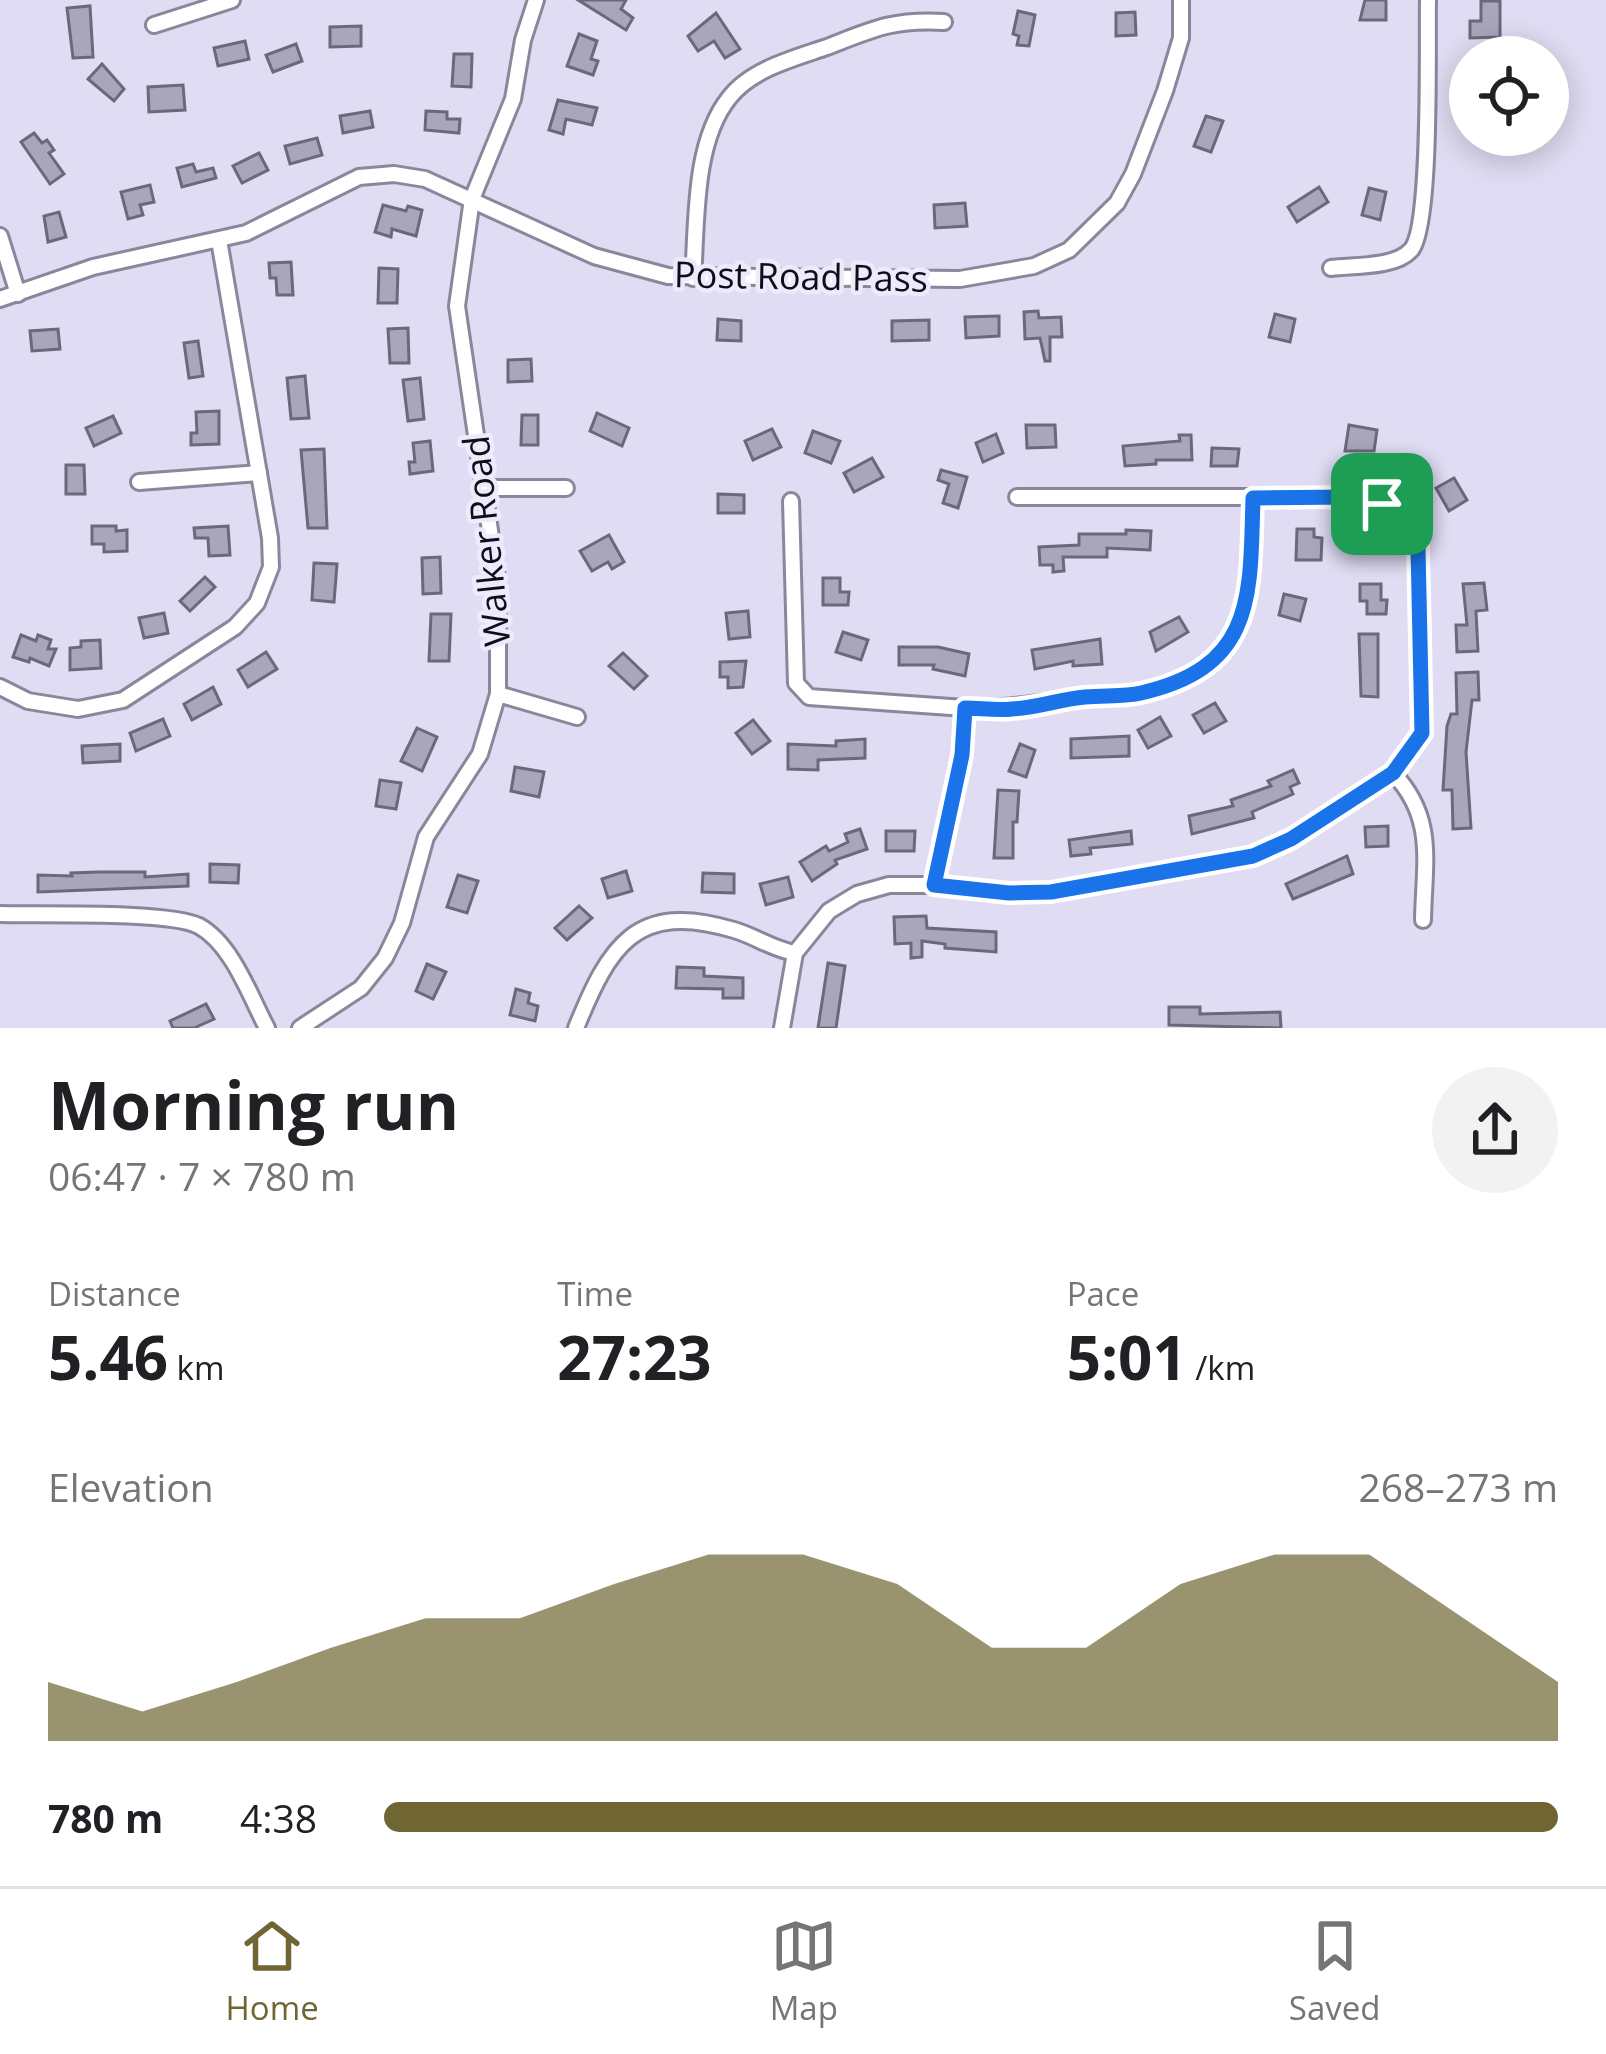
<!DOCTYPE html>
<meta charset="utf-8">
<style>
body{margin:0;font-family:"Open Sans",sans-serif;background:#f2f2f2;color:#202124;height:100vh;display:flex;flex-direction:column;font-size:45px;white-space:nowrap}
*{box-sizing:border-box;margin:0}
p{font-size:39px;color:#757577}
.icon{flex:none;width:66px;height:66px;fill:none;stroke:currentColor;stroke-width:2;stroke-linecap:round;stroke-linejoin:round}
.map{position:relative;height:1028px;overflow:hidden}
.panel{display:flex;flex-direction:column;background:#fff;flex:1}
.panel>*{flex:none}
.buttons{position:absolute;left:1449px;top:36px;display:grid;gap:24px}
.buttons a{display:grid;place-items:center;width:120px;height:120px;border-radius:50%;background:#fff;box-shadow:0 6px 30px #0003;font-size:60px}
.pin{position:absolute;display:grid;place-items:center;width:102px;height:102px;color:#fff;margin:-51px;border-radius:24px;box-shadow:0 6px 18px #0006}
.round{display:grid;place-items:center;flex:none;width:126px;height:126px;border-radius:63px;background:#f2f2f2}
.overview{display:flex;align-items:center;justify-content:space-between;height:204px;padding:0 48px}
h1{font-size:66px;font-weight:700;line-height:90px}
.figures{display:grid;grid-template-columns:repeat(3,1fr);gap:18px;height:204px;padding:12px 48px}
.figures div{display:grid;align-content:center}
.figures b{font-size:60px;font-weight:700}
.figures small{font-size:33px;font-weight:400}
.figures p{font-size:33px}
.chart{height:336px;padding:24px 48px}
.chart p{display:flex;justify-content:space-between}
.chart svg{width:100%;height:216px;margin-top:12px;fill:#706633;opacity:.7}
ul{padding:0 48px;list-style:none;font-size:39px}
li{display:grid;grid-template-columns:192px 144px 1fr;align-items:center;height:90px}
li i{height:30px;border-radius:15px;background:#706633}
.tabs{display:flex;justify-content:space-around;align-items:center;height:168px;border-top:3px solid #e0e0e0;background:#fff;font-size:33px;color:#757577}
.tabs a{display:grid;justify-items:center;gap:6px}
.tabs .current{color:#706633}
.map>svg:first-child{display:block}
</style>
<div class="map">
<svg width="1606" height="1028" viewBox="0 0 1606 1028">
<rect width="100%" height="100%" fill="#dfdcf3"/>
<g fill="#a9a6bb" stroke="#6b687b" stroke-width="3">
<path d="M578,0H626L621,9L633,18L626,30Z"/>
<path d="M1365,0H1386V20H1360Z"/>
<path d="M1481,1H1500V37L1470,38V21H1481Z"/>
<path d="M90,6L93,57L73,58L67,8Z"/>
<path d="M1018,11L1035,15L1029,46L1017,45L1019,36L1013,34Z"/>
<path d="M1135,12L1136,35L1116,36V13Z"/>
<path d="M716,13L740,49L725,58L714,41L698,51L688,36Z"/>
<path d="M361,26V46L330,47V27Z"/>
<path d="M579,34L597,41L591,59L598,61L593,75L567,66Z"/>
<path d="M245,41L249,59L218,66L214,48Z"/>
<path d="M296,44L302,61L273,72L266,55Z"/>
<path d="M454,54H472L471,87L452,86Z"/>
<path d="M102,64L124,89L114,101L88,79Z"/>
<path d="M183,85L185,110L149,112L148,87Z"/>
<path d="M558,100L597,108L592,125L566,119L563,134L549,130Z"/>
<path d="M370,111L373,127L343,133L340,116Z"/>
<path d="M426,111L447,112V119H460L459,133L425,130Z"/>
<path d="M1206,116L1223,121L1211,152L1194,146Z"/>
<path d="M34,133L42,143L47,140L54,150L49,153L64,174L50,184L21,142Z"/>
<path d="M317,138L322,155L290,164L285,146Z"/>
<path d="M259,153L268,170L242,183L233,166Z"/>
<path d="M193,164L196,172L213,168L216,178L182,187L177,168Z"/>
<path d="M150,185L154,202L140,205L143,215L128,219L121,192Z"/>
<path d="M1319,187L1328,202L1297,222L1288,207Z"/>
<path d="M1369,188L1386,192L1380,220L1362,215Z"/>
<path d="M965,203L967,226L935,228L934,205Z"/>
<path d="M383,205L406,211L408,206L422,210L416,236L392,229L391,237L375,232Z"/>
<path d="M59,212L66,237L48,242L44,216Z"/>
<path d="M291,262L293,295H277L276,278H270L269,263Z"/>
<path d="M379,268L398,269L397,303H378Z"/>
<path d="M1038,311L1039,318L1061,317L1062,337H1050V361H1045L1040,338L1025,339L1024,312Z"/>
<path d="M1275,314L1295,319L1290,342L1269,337Z"/>
<path d="M999,316V336L966,338L965,317Z"/>
<path d="M718,319L741,321V341L717,340Z"/>
<path d="M929,320V340L892,341V321Z"/>
<path d="M408,328L409,363H390L388,329Z"/>
<path d="M58,329L60,349L32,351L30,331Z"/>
<path d="M198,341L203,376L189,378L184,343Z"/>
<path d="M531,359L532,381L508,382V360Z"/>
<path d="M305,376L309,418L291,419L287,378Z"/>
<path d="M420,378L424,419L408,421L403,380Z"/>
<path d="M219,411V444L191,445V433H197L196,412Z"/>
<path d="M597,413L629,428L622,446L590,431Z"/>
<path d="M522,415H538V445H521Z"/>
<path d="M113,416L121,433L94,446L86,428Z"/>
<path d="M1026,425H1055L1056,447L1027,448Z"/>
<path d="M1349,425L1377,430L1374,451H1345Z"/>
<path d="M772,429L781,447L753,460L745,441Z"/>
<path d="M813,431L840,441L831,463L805,453Z"/>
<path d="M996,434L1003,453L983,462L976,443Z"/>
<path d="M1179,435H1191L1192,460H1156V464L1125,466L1123,446L1180,441Z"/>
<path d="M430,441L433,471L410,474L409,462H415L413,443Z"/>
<path d="M1212,448L1239,449L1237,466H1211Z"/>
<path d="M324,449L327,528H308L301,450Z"/>
<path d="M872,458L883,477L854,492L844,473Z"/>
<path d="M66,465H84L85,494H66Z"/>
<path d="M941,470L967,477L958,508L943,503L949,484L938,480Z"/>
<path d="M1454,478L1467,500L1449,511L1436,488Z"/>
<path d="M718,494L744,495V513H718Z"/>
<path d="M92,526H116V531L127,530V551L104,552V544H92Z"/>
<path d="M228,526L230,555L209,556L208,538H195L194,528Z"/>
<path d="M1297,529H1314V537L1322,538L1321,560H1296Z"/>
<path d="M1126,530L1151,531L1150,550L1107,548V557H1063L1064,571L1053,572V565H1040L1039,547L1079,545V534H1126Z"/>
<path d="M609,535L624,562L612,569L608,562L592,571L580,551Z"/>
<path d="M440,557L441,593L423,594L422,558Z"/>
<path d="M314,563L337,564L334,602L312,600Z"/>
<path d="M205,577L215,587L190,611L180,601Z"/>
<path d="M823,578H840V592H849L848,605H823Z"/>
<path d="M1484,583L1487,610L1476,611L1478,651L1457,652L1456,625H1467L1463,584Z"/>
<path d="M1360,584H1381V600H1387L1386,614H1367V601H1360Z"/>
<path d="M1284,594L1306,599L1300,621L1279,615Z"/>
<path d="M748,611L750,637L729,639L726,613Z"/>
<path d="M164,613L168,633L144,638L139,618Z"/>
<path d="M431,614H451L449,661H429Z"/>
<path d="M1179,617L1188,632L1156,651L1150,632Z"/>
<path d="M843,632L868,640L861,660L836,652Z"/>
<path d="M1359,634H1378V697L1361,696Z"/>
<path d="M21,635L36,641L38,635L51,640L48,649H56L49,666L30,658L29,662L13,657Z"/>
<path d="M1100,639L1102,664L1073,666V661L1035,669L1032,650Z"/>
<path d="M100,640L101,668L70,670V648L81,647V641Z"/>
<path d="M899,647H938L969,654L965,676L933,669L934,665H899Z"/>
<path d="M266,652L277,669L248,687L238,670Z"/>
<path d="M623,653L647,676L634,689L609,666Z"/>
<path d="M746,661L743,687L728,688V677H720V662Z"/>
<path d="M1478,672L1479,700H1472L1466,752L1471,828L1453,829L1452,790H1443L1447,726L1451,714H1457L1456,673Z"/>
<path d="M213,687L221,704L192,720L184,704Z"/>
<path d="M1215,703L1226,721L1204,733L1193,715Z"/>
<path d="M1160,717L1171,736L1148,748L1138,730Z"/>
<path d="M163,719L170,736L136,751L130,733Z"/>
<path d="M753,720L770,741L752,754L736,733Z"/>
<path d="M417,728L437,737L422,771L401,761Z"/>
<path d="M1129,736V756L1071,758V739Z"/>
<path d="M865,739V758L818,760V770L788,769V744L836,746V741Z"/>
<path d="M120,744V761L83,763L82,746Z"/>
<path d="M1020,744L1035,750L1026,777L1009,771Z"/>
<path d="M515,767L544,772L539,797L511,791Z"/>
<path d="M1293,770L1299,783L1290,787L1293,794L1252,812L1254,818L1192,834L1189,816L1233,806L1231,800L1271,786L1268,781Z"/>
<path d="M380,780L401,783L396,809L376,806Z"/>
<path d="M998,790L1019,791L1017,822H1013V858H994Z"/>
<path d="M1388,826V846L1366,847L1365,827Z"/>
<path d="M860,829L867,849L835,860L837,864L812,881L800,862L826,846L829,851L848,842L845,834Z"/>
<path d="M886,831H915L914,851H886Z"/>
<path d="M1131,831L1132,844L1090,848L1091,854L1071,856L1069,840Z"/>
<path d="M1347,856L1353,874L1293,899L1286,884Z"/>
<path d="M210,864L239,865L238,883L210,882Z"/>
<path d="M626,871L632,891L608,898L602,879Z"/>
<path d="M98,872H145V877L188,874V886L38,892V875L72,876L71,873Z"/>
<path d="M703,873L734,874V893L702,892Z"/>
<path d="M458,875L478,881L467,913L447,907Z"/>
<path d="M788,877L793,897L766,905L760,884Z"/>
<path d="M579,906L592,918L567,940L555,928Z"/>
<path d="M926,916L927,928L996,932V952L945,948V944L922,941V957L911,958V943L895,944L894,917Z"/>
<path d="M828,963L845,966L836,1028H818Z"/>
<path d="M427,964L446,972L433,999L416,991Z"/>
<path d="M677,967L704,968V976L743,978V998H723V989L676,988Z"/>
<path d="M516,989L530,993L528,1003L538,1006L535,1021L510,1015Z"/>
<path d="M206,1004L214,1019L194,1028H173L170,1021Z"/>
<path d="M1169,1007H1200V1014L1280,1012L1281,1028L1169,1025Z"/>
</g>
<g fill="none" stroke-linecap="round" stroke-linejoin="round">
<defs>
<g id="minor">
<path d="M154,25L232,0"/>
<path d="M0,236L18,294"/>
<path d="M1331,268C1354,265 1395,268 1411,250C1432,227 1427,41 1428,0"/>
<path d="M693,278C697,223 693,143 729,98C751,69 795,58 827,47C873,29 893,19 944,22"/>
<path d="M0,299L93,267L246,233L359,177L394,174L425,179L594,256L668,276L960,279L1034,266L1069,250L1117,203L1133,174L1165,91L1181,38V0"/>
<path d="M139,482L259,473"/>
<path d="M485,488H566"/>
<path d="M791,501L796,683L809,697L965,708"/>
<path d="M0,687L28,701L78,709L123,700L235,627L257,603L271,567L270,538L219,240"/>
<path d="M498,694L577,717"/>
<path d="M1393,773C1436,818 1424,862 1423,920"/>
<path d="M934,885L962,755L965,708C1012,709 1041,702 1085,697C1104,695 1123,697 1141,693C1255,666 1251,595 1253,498"/>
<path d="M0,914C39,915 170,911 199,926C232,944 250,996 267,1028"/>
<path d="M300,1028L361,988L385,958L402,923L426,837L480,754L498,694V585L457,306L472,199L513,99L523,40L536,0"/>
<path d="M576,1028C609,947 635,900 734,930C755,936 772,949 795,953"/>
<path d="M782,1028L795,953L829,911L857,894L889,885H934L1009,893L1051,892L1253,856L1291,839L1393,773L1422,733L1418,548L1398,515L1382,504L1352,497H1017"/>
</g>
</defs>
<use href="#minor" stroke="#8a879b" stroke-width="20"/>
<use href="#minor" stroke="#fff" stroke-width="14"/>
</g>
<g fill="none" stroke-linecap="round" stroke-linejoin="round">
<defs>
<path id="route" d="M1352,497L1382,504L1398,515L1418,548L1422,733L1393,773L1291,839L1253,856L1051,892L1009,893L934,885L962,755L965,708C980,708 997,711 1012,709C1036,708 1061,699 1085,697C1104,695 1124,697 1141,693C1256,667 1250,595 1253,498Z"/>
</defs>
<use href="#route" stroke="#fff" stroke-width="24"/>
<use href="#route" stroke="#1a73e8" stroke-width="15"/>
</g>
<g text-anchor="middle" dominant-baseline="central" stroke-width="9" stroke-linejoin="round" paint-order="stroke">
<g font-size="36" fill="#0f0e15" stroke="#edeafd">
<text transform="translate(801 276) rotate(1)">Post Road Pass</text>
<text transform="translate(486 541) rotate(-96)">Walker Road</text>
</g>
</g>
</svg>
<div class="buttons">
<a><svg class="icon" aria-label="locate" viewBox="0 0 24 24"><circle cx="12" cy="12" r="6"/><path d="M12 2v4M12 18v4M2 12h4M18 12h4"/></svg></a>
</div>
<div class="pin" style="left:1382px;top:504px;background:#1e9e55"><svg class="icon" aria-label="arrive" viewBox="0 0 24 24"><path d="M6 21V4h12l-3 4 3 4H6"/></svg></div>
</div>
<section class="panel">
<div class="overview"><div><h1>Morning run</h1><p>06:47 · 7 × 780 m</p></div><a class="round"><svg class="icon" aria-label="share" viewBox="0 0 24 24"><path d="M12 15V3M7 8l5-5 5 5M5 13v7h14v-7"/></svg></a></div>
<div class="figures">
<div><p>Distance</p><b>5.46<small> km</small></b></div>
<div><p>Time</p><b>27:23</b></div>
<div><p>Pace</p><b>5:01<small> /km</small></b></div>
</div>
<div class="chart"><p><span>Elevation</span>268–273 m</p>
<svg viewBox="0 0 160 44" preserveAspectRatio="none"><path d="M0 44V32L10 38L20 32L30 25L40 19L50 19L60 12L70 6L80 6L90 12L100 25L110 25L120 12L130 6L140 6L150 19L160 32V44z"/></svg>
</div>
<ul>
<li><b>780 m</b>4:38<i style="width:100%"></i></li>
</ul>
</section>
<nav class="tabs">
<a class="current"><svg class="icon" aria-label="home" viewBox="0 0 24 24"><path d="M3 11l9-7 9 7M6 9v11h12V9"/></svg>Home</a>
<a><svg class="icon" aria-label="map" viewBox="0 0 24 24"><path d="M3 6l6-2 6 2 6-2v14l-6 2-6-2-6 2zM9 4v14M15 6v14"/></svg>Map</a>
<a><svg class="icon" aria-label="saved" viewBox="0 0 24 24"><path d="M7 4h10v16l-5-4-5 4z"/></svg>Saved</a>
</nav>
